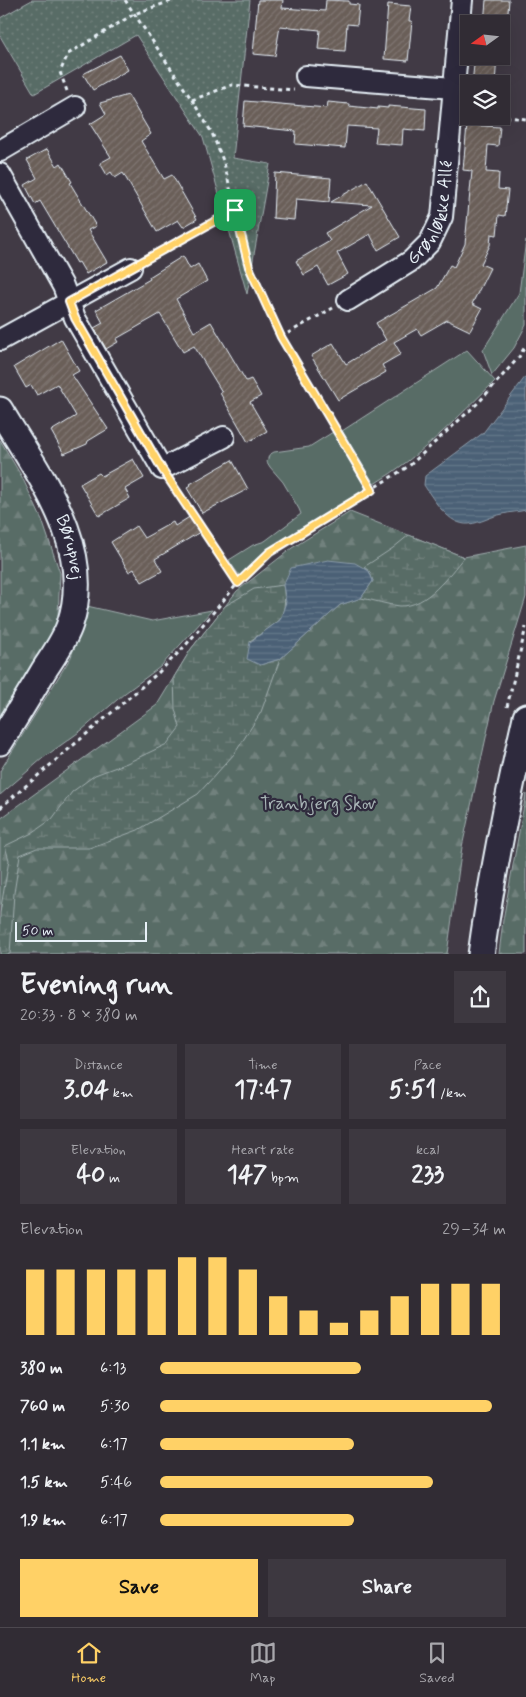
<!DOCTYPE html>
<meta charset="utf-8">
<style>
body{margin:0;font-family:Mynerve,sans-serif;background:#3d3840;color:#f1f3f6;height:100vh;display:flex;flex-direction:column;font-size:19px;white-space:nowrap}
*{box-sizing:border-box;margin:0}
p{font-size:16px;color:#a8a7ac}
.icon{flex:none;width:28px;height:28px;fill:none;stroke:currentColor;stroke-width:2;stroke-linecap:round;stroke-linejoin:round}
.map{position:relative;height:954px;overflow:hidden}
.side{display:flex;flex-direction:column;background:#312c34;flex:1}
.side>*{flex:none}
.needle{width:32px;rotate:255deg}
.tools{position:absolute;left:460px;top:15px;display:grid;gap:10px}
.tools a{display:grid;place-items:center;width:50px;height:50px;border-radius:0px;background:#312c34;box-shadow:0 5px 20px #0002,0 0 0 1px #4c484f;font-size:25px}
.scale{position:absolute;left:15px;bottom:12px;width:132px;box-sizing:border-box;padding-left:5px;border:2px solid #e8f1f8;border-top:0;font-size:14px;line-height:18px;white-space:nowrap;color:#e8f1f8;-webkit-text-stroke:4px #2f2a3d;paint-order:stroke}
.pin{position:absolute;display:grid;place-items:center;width:42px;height:42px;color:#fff;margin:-21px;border-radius:10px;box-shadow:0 2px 8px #0006}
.round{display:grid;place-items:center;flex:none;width:52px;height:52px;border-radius:0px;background:#3d3840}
.overview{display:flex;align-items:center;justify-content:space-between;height:85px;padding:0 20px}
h1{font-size:28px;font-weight:800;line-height:38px}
.figures{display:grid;grid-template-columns:repeat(3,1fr);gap:8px;height:85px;padding:5px 20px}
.figures div{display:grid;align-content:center;border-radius:0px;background:#3d3840;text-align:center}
.figures b{font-size:25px;font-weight:800}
.figures small{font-size:14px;font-weight:400}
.figures p{font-size:14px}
.chart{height:140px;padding:10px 20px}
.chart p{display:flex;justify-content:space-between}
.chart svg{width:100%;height:90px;margin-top:5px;stroke:#ffd166;stroke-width:6}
.primary-button{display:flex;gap:10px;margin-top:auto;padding:10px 20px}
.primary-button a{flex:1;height:58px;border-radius:0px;background:#ffd166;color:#111;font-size:20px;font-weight:800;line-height:58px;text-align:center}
.primary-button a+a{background:#3d3840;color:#f1f3f6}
ul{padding:0 20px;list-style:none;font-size:16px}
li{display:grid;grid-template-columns:80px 60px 1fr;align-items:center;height:38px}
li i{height:12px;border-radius:6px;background:#ffd166}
.menu{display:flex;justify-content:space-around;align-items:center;height:70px;border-top:1px solid #4c484f;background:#312c34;font-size:14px;color:#a8a7ac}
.menu a{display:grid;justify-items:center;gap:2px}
.menu .on{color:#ffd166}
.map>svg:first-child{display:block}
</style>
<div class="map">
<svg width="526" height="955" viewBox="0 0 526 955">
<defs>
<pattern id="forest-firs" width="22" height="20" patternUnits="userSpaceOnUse" patternTransform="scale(1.25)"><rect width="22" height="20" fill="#596c66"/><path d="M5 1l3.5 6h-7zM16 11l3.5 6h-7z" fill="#71817d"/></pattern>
<pattern id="wetland-marsh" width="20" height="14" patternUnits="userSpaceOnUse" patternTransform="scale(1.25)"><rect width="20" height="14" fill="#596c66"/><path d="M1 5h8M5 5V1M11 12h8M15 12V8" fill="none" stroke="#71817d"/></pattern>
<pattern id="park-dots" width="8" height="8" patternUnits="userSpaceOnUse" patternTransform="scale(1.25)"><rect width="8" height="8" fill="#596c66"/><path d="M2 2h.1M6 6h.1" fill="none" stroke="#71817d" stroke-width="1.8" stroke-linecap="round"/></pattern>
<pattern id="water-rules" width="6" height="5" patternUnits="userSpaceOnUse" patternTransform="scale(1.25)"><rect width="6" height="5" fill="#4b6176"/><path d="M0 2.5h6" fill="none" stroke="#65788a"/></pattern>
<pattern id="building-hatch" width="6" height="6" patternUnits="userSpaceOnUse" patternTransform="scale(1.25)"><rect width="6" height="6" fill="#6a5e59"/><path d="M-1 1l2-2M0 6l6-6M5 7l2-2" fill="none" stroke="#7f7672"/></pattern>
</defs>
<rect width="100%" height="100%" fill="#413a45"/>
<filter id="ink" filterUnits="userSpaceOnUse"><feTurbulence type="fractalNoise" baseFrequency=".02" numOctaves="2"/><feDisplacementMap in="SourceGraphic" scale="10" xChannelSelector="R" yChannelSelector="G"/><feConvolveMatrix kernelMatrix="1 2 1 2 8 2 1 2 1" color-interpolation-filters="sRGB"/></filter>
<g filter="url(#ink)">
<g fill="#596c66" stroke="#a0aeaf">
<path d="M526,240V325L514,348L492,375L483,350L519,293Z"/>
<path d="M467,350L495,381C457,418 420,457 374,484L342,431Z"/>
<path d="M333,432L366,488L364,491L268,549L240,576L230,563L229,560L253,545L265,541L301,514L299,509L283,482L270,467L267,462L269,455L274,452L309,447Z"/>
<path d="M87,606L152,621L212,610L160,667L125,693L82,730L43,758L0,795V771L71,657Z"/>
</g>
<g fill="url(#forest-firs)" stroke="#a0aeaf" fill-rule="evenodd">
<path d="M0,440L22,477L42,520L60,573L58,616L47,653L0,727Z"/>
<path d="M350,512L464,557L526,545V597L494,701L462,847L447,954H0V819L157,705L191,649L237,591L292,548ZM361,598L340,605L280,659L250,641L280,620L286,602Z"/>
<path d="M526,794V954H499L503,920Z"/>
</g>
<g fill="url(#wetland-marsh)" stroke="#a0aeaf">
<path d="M409,535L464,557C448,576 427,607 400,606C387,605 374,600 361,598L373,581L369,571L364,567L393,548Z"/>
<path d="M283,585C289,621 277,622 250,641L260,665L280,659L261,712L235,753L198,794L138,830L89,848H37L20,855L14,893L10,954L0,955V913L9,860L5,846L32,833L52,819L72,792L95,775L127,763L167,744L180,727L175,709L174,677L191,649L225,606L254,589Z"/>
</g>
<path fill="url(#park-dots)" stroke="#a0aeaf" d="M32,0H250L233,158L270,164L247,294L203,137L136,35L34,94L0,36V18Z"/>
<g fill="url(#water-rules)" stroke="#8a9baa">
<path d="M526,376V510C518,512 510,512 503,514C491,516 481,523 469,524C449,526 433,499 424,485L425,476L483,433Z"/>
<path d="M328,560L355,563L369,571L373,581L361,598L340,605L280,659L260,665L247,659L250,642L280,620L286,602L283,585L291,568Z"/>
</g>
<g fill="url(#building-hatch)" stroke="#e8f1f8">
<path d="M258,0H283L282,8L325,11L326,0L349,1V4L359,5L357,25L347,24L345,51L318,49L320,30L280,26L275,56L253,54Z"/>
<path d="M486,0H509L507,24H484Z"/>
<path d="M388,4L411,6L409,21H412L408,61L384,59Z"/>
<path d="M120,55L128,70L93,90L83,74Z"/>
<path d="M475,56H497L495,84H472Z"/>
<path d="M128,95L151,134L141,141L164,179L172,175L197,219L183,227L178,220L157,232L123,173L115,178L111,172L107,175L100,163L111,157L90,124L106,114L100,103Z"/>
<path d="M245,101L327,108L328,102L349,104V106L378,109V107L388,108V106L426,109L425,131L403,129L402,145L375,143L377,128L347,126L345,148L295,144L296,131L243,126Z"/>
<path d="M467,125L500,127L498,146L488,145L486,172L499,173L498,189L508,190L505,216L499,215L497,235L491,234L490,245L481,264L490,268L472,304L482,309L470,331L447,320L421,335L417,329L394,342L401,354L382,365L386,372L338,400L311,356L333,343L346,364L386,340L376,323L437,288L450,265L454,267L465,244L472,171L463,170Z"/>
<path d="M47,149L57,166L61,163L72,182L70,183L96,226L88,230L107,262L86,274L79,262L77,263L40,201L35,204L25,185L37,178L27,160Z"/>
<path d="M275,173L331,178L329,202L296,199L294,220L273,218Z"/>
<path d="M367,181L400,237L378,250L370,234L337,253L348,274L328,285L318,267L304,275L296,261L330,241L325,233L372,205L331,202Z"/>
<path d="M183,256L190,269L198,264L207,281L176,299L194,332L211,322L246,381L251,379L261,396L250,402L267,431L248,442L220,393L222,392L194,346L183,352L160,314L116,339L118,342L106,349L94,328L103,323L96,310L150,279L149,277Z"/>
<path d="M61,339L79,371L72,375L108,429L88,441L87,444L64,454L51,431L76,416L57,384L37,395L31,385L26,388L14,367Z"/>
<path d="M133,459L144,478L125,489L130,498L99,516L80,484L99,473L102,476Z"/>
<path d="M232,460L248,489L202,513L187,488L191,485L190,484Z"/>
<path d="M191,516L200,532L155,559L162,571L142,582L134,569L129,572L111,542L136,526L144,538L173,522L175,526Z"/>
</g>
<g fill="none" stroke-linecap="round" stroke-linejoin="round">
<defs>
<g id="minor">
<path d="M306,76L453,88"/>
<path d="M0,151L75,107"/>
<path d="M0,174L63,286L75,318L162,469L224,437"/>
<path id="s1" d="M348,300L411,261L430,242L442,217L462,0"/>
<path d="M0,340L131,268"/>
</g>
<g id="tertiary">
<path id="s2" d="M0,410C37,473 96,546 70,624C65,640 53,656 44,670C30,694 15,718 0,742"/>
<path d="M481,955C492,874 508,796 526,717"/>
</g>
</defs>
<use href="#minor" stroke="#e8f1f8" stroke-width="24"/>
<use href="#tertiary" stroke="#e8f1f8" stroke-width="29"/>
<g stroke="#e8f1f8" stroke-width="3" stroke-dasharray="4 4" stroke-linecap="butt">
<path d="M125,0L192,100L212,133L224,163L249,267L261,294L281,337L372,490"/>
<path d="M67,91L60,72L68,54L134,14L174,0"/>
<path d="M192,100L232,85L294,90"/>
<path d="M498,116L526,119"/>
<path d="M146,260L235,210"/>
<path d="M281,337L333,308"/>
<path d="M172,484L238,583L270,552L409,466L479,402L519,357L526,345"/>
<path d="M507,707L526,627"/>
<path d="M0,808L159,672L185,646L238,583"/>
</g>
<use href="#minor" stroke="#2f2a3d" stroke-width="20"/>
<use href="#tertiary" stroke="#2f2a3d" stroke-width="25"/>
</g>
</g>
<g fill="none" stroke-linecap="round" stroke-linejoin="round" filter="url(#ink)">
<defs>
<path id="route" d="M235,210L249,267L281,337L372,490L270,552L238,583L162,469L75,318L69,302Z"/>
</defs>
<use href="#route" stroke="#fff" stroke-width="10"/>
<use href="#route" stroke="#ffd166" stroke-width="6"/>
</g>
<g text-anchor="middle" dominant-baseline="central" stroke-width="4.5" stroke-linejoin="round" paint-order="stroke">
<g font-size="18" fill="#e8f1f8" stroke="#2f2a3d">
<text stroke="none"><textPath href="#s1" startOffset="129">Grønløkke Allé</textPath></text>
<text stroke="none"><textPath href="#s2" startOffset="155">Børupvej</textPath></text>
</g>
<g font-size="18" fill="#a8b5b6" stroke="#2f2a3d">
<text x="318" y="804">Tranbjerg Skov</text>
</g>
</g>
</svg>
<div class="tools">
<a><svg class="needle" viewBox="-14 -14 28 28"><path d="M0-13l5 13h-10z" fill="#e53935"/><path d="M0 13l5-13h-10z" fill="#a8a7ac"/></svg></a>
<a><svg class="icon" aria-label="layers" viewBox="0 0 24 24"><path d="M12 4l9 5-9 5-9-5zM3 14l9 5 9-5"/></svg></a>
</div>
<div class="scale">50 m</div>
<div class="pin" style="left:235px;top:210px;background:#1e9e55"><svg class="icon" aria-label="arrive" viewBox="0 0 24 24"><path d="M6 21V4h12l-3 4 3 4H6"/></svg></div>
</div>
<section class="side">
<div class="overview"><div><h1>Evening run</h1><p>20:33 · 8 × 380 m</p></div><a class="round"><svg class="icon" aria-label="share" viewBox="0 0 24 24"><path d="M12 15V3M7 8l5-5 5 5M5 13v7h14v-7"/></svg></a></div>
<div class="figures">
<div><p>Distance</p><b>3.04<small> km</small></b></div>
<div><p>Time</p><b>17:47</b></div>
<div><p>Pace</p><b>5:51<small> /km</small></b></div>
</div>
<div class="figures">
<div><p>Elevation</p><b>40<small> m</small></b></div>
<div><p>Heart rate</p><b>147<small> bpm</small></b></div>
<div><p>kcal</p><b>233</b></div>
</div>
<div class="chart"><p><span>Elevation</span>29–34 m</p>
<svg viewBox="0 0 160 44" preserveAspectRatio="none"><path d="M5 44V12M15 44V12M25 44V12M35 44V12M45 44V12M55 44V6M65 44V6M75 44V12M85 44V25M95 44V32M105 44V38M115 44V32M125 44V25M135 44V19M145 44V19M155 44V19"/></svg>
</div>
<ul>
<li><b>380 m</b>6:13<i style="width:58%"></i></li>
<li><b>760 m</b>5:30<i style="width:96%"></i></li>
<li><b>1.1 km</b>6:17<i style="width:56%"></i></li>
<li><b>1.5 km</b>5:46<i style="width:79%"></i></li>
<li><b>1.9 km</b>6:17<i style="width:56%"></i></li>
</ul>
<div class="primary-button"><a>Save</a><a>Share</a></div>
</section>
<nav class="menu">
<a class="on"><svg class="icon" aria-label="home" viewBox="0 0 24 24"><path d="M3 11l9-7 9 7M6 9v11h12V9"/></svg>Home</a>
<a><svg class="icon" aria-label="map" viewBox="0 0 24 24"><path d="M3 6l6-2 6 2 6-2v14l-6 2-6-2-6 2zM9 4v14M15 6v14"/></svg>Map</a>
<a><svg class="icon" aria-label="saved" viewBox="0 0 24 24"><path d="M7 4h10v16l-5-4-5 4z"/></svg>Saved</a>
</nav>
